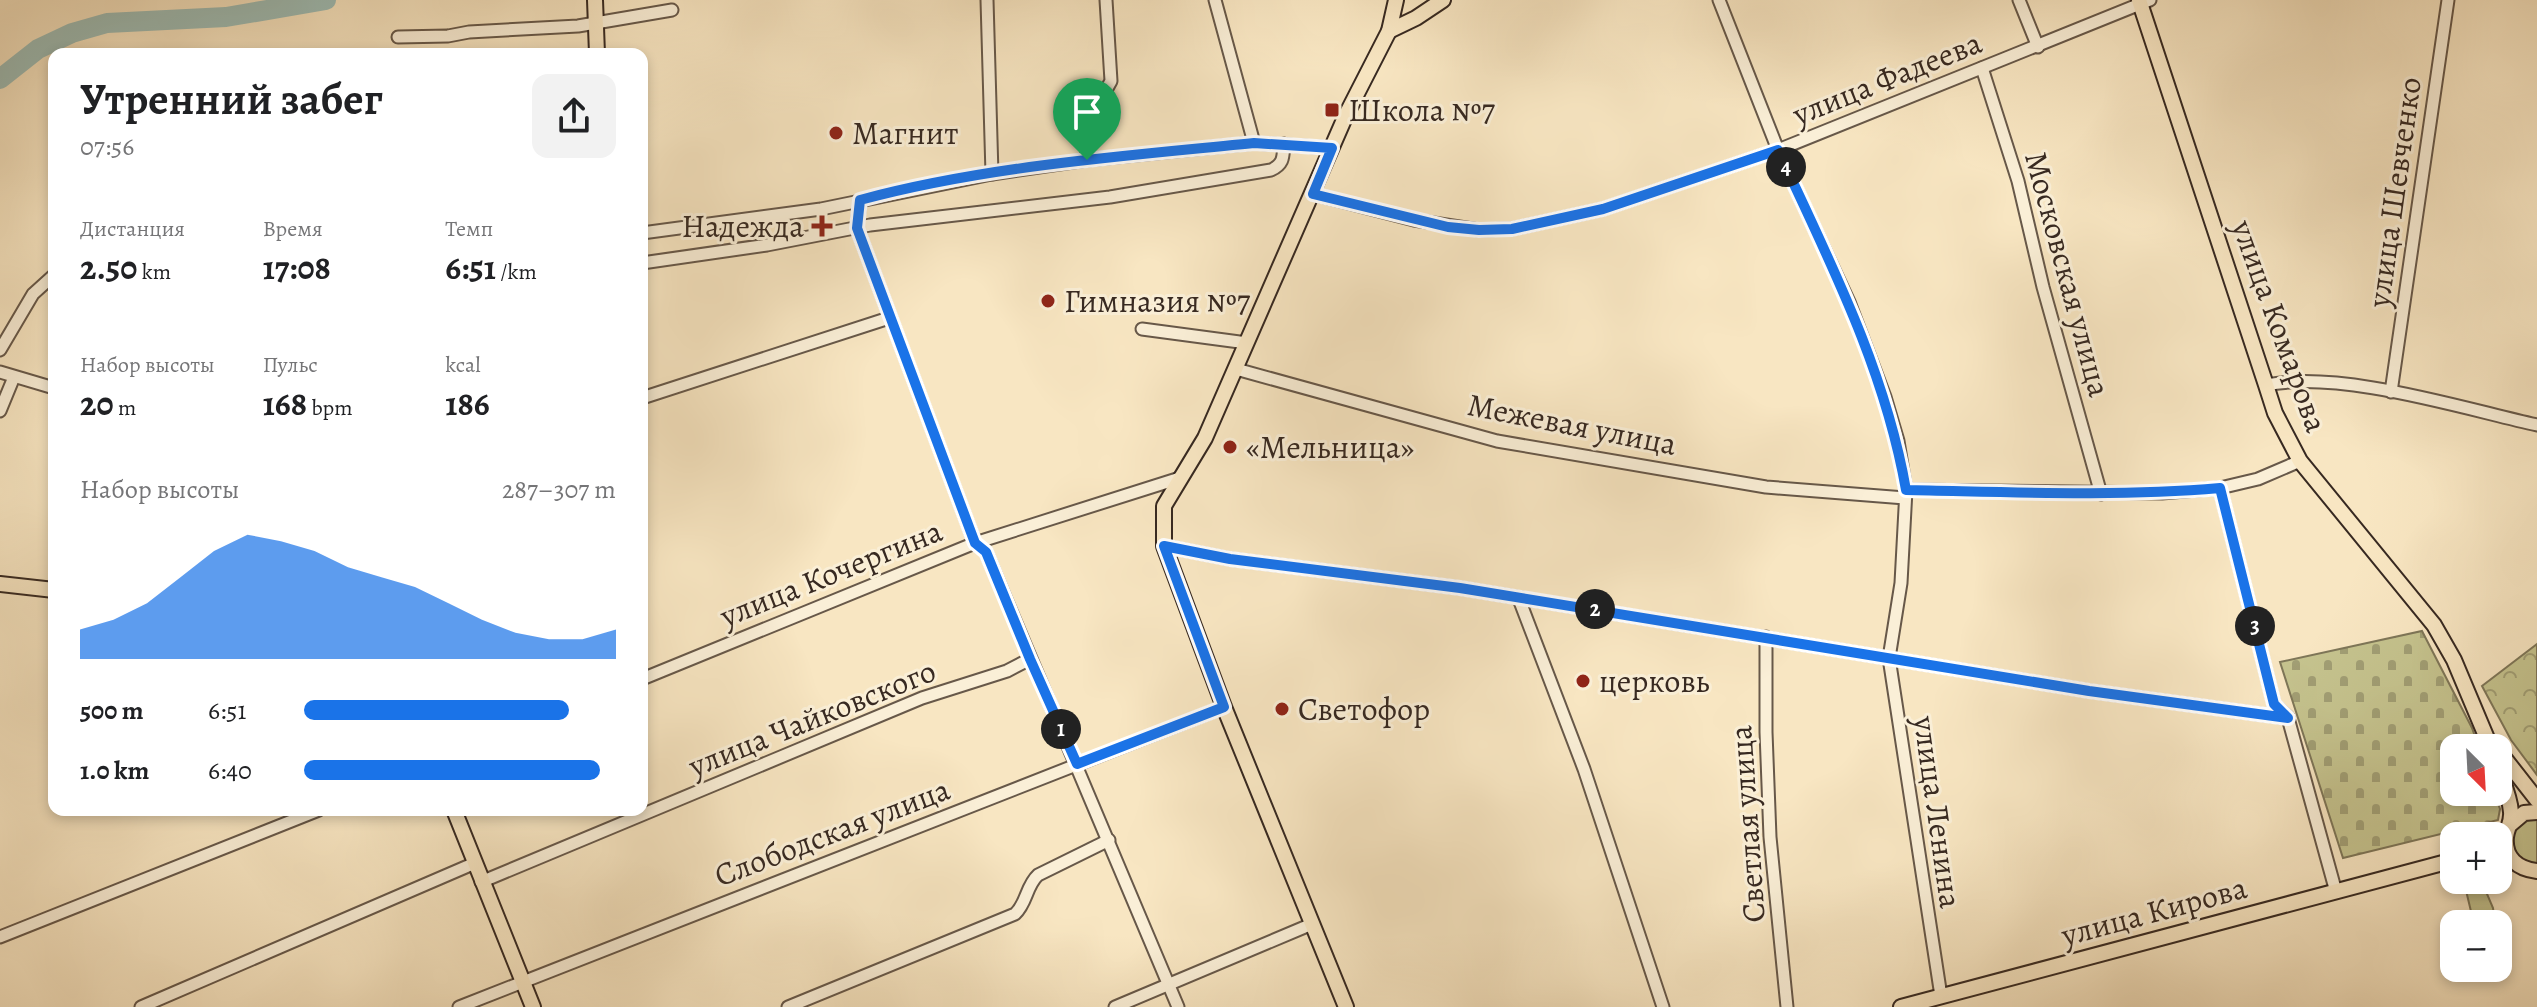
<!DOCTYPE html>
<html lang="ru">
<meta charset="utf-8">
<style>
body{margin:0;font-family:Alegreya,serif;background:#f2f2f2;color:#202124;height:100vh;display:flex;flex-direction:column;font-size:30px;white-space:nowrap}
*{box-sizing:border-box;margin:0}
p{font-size:26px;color:#757577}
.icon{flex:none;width:44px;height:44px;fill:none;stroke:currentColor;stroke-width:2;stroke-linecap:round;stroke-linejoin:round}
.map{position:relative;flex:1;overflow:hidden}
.details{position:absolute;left:48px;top:48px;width:600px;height:768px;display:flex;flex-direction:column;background:#fff;border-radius:16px;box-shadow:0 4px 12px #0003}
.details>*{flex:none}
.needle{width:52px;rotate:156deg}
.buttons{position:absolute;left:2440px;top:734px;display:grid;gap:16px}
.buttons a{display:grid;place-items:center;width:72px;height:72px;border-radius:16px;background:#fff;box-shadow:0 4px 12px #0003;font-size:40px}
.pin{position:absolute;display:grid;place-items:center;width:68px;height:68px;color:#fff;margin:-82px -34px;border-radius:50% 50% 50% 0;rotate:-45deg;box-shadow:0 0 8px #0007}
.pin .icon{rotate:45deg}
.km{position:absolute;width:40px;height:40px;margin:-20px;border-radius:50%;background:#222;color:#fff;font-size:22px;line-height:40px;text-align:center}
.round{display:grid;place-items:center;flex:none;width:84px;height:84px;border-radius:16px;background:#f2f2f2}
.overview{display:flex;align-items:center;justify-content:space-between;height:136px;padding:0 32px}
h1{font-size:44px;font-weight:600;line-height:60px}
.stats{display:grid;grid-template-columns:repeat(3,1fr);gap:12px;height:136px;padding:8px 32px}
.stats div{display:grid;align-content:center}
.stats b{font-size:34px;font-weight:600}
.stats small{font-size:22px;font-weight:400}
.stats p{font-size:22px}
.chart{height:224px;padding:16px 32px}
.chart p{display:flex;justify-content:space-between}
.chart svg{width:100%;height:144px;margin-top:8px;fill:#1a73e8;opacity:.7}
ul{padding:0 32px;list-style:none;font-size:26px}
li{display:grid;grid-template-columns:128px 96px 1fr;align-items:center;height:60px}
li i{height:20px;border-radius:10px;background:#1a73e8}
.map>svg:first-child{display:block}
</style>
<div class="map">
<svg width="2537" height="1007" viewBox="0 0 2537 1007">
<defs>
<pattern id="forest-crowns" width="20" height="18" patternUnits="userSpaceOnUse" patternTransform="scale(2)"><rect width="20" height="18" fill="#c5c38e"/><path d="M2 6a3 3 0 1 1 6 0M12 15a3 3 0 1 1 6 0" fill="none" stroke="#a19e74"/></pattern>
<pattern id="cemetery-stones" width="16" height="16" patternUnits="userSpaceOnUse" patternTransform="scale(2)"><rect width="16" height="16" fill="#c5c38e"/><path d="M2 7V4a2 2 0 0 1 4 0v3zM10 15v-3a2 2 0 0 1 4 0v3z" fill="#a19e74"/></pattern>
</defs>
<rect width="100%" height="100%" fill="#f8e6c2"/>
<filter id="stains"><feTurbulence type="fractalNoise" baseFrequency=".0025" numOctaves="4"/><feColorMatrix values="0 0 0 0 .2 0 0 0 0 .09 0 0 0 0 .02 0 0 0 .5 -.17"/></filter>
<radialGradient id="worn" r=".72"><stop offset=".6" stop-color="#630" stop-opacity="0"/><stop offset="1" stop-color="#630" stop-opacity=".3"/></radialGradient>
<g fill="#c5c38e" stroke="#7e7658" stroke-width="2">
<path d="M2537,818V865C2504,862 2503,822 2537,818Z"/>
<path d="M2473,880L2482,882L2493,908L2495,924H2474L2464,882Z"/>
</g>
<path fill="url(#forest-crowns)" stroke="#7e7658" stroke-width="2" d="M2537,644V775L2511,740L2482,686Z"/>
<path fill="url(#cemetery-stones)" stroke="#7e7658" stroke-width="2" d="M2422,631L2472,728L2479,748H2454V792H2494L2500,809L2498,820L2343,858L2280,662Z"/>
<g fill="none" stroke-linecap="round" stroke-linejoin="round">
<path stroke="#9ebeb7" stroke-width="20" d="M0,79L38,49L72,33L107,23L226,17L326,0"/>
<defs>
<g id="minor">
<path d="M987,0L992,174"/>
<path d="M1215,0L1254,143"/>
<path d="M1719,0L1778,150L1849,302L1885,397L1898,441L1906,490L1901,583L1889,658L1941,996"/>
<path d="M2019,0L2038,47"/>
<path d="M398,37L448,36L469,32L578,26L672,10"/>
<path d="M1982,68L2018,181L2043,287L2101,494"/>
<path d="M1087,160L1085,119L1088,111L1101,99L1111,81L1106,0"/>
<path d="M1313,194L1414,220L1479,230L1512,229L1603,209L1778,150L2150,0"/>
<path d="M857,228L975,543L986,552L1178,1007"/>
<path d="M857,228L860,200"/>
<path d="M642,233L821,209L992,174L1087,160L1254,143L1332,148"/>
<path d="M642,263L767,245L870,225L1110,197L1271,170C1284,164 1283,157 1284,144"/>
<path d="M1142,329L1247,343"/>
<path d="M0,350L33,294L54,275"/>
<path d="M1236,369L1497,441L1766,487L1905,498"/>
<path d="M0,372L54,388"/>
<path d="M2266,385C2341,370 2461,408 2537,425"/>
<path d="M2391,392L2448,0"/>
<path d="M642,398L889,318"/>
<path d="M0,411L14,377"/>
<path d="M2220,488L2274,704L2288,717"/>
<path d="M1906,490L2162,493L2220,488L2258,479L2300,461"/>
<path d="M1164,546L1230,559L1460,588L2089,691L2288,718L2336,892"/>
<path d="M1519,599L1584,769L1663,1007"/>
<path d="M1766,637V732L1770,837L1787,1007"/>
<path d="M642,679L975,543L1180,478"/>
<path d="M481,882L922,698L1007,671L1030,659"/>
<path d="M0,937L319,810"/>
<path d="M141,1007L475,863"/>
<path d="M459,1007L1224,707"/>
<path d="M788,1007L1015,914C1027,903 1026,886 1038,875L1109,840"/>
<path d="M1115,1007L1312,924"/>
</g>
<g id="major">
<path d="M595,0L597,54"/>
<path d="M2139,0L2266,385L2275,413L2300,461L2434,625L2454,660L2491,748"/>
<path d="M1389,31L1416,18L1443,0"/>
<path d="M0,584L54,590"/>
<path d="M2498,750L2537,800"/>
<path d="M2498,768C2503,782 2510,797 2511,812C2512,822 2507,828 2506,837C2504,858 2518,869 2537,871"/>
<path d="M454,810L533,1007"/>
<path d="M2511,824L2524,813L2537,812"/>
<path d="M1346,1007L1224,707L1164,546V506L1205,438L1346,115L1389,31L1396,0"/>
<path d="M1901,1007L2454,860"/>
</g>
</defs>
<use href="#minor" stroke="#675849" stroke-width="15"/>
<use href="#major" stroke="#372921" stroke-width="18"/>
<use href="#minor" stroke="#faefd7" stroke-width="11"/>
<use href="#major" stroke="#f8e6c2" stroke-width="14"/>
</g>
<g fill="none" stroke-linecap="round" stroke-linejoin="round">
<defs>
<path id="route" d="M1254,143L1332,148L1313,194L1448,227L1479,230L1512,229L1603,209L1778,150C1829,260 1885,369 1906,490C2011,492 2115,497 2220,488L2274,704L2288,718L2089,691L1460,588L1230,559L1164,546L1224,707L1077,764L1030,659L986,552L975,543L857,228L860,200C986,166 1124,156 1254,143Z"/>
</defs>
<use href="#route" stroke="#fff" stroke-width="16"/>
<use href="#route" stroke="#1a73e8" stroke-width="10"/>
</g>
<g fill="#8f2418" stroke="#faefd7" stroke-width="3">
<rect x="1324" y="102" width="16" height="16" rx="4"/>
<circle cx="836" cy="133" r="8"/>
<path d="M818 214h8v8h8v8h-8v8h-8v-8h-8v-8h8z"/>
<circle cx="1048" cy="301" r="8"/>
<circle cx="1230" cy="447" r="8"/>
<circle cx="1583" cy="681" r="8"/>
<circle cx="1282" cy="709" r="8"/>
</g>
<g text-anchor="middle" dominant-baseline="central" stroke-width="6" stroke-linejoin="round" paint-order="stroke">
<g font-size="32" fill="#372921" stroke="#faefd7">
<text transform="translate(1887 78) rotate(-22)">улица Фадеева</text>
<text transform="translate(2394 192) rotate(-82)">улица Шевченко</text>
<text transform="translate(2068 274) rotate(75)">Московская улица</text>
<text transform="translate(2280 326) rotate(70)">улица Комарова</text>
<text transform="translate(1572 424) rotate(11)">Межевая улица</text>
<text transform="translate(831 573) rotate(-22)">улица Кочергина</text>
<text transform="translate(812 718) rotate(-22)">улица Чайковского</text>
<text transform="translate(1938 812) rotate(82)">улица Ленина</text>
<text transform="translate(1747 824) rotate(-94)">Светлая улица</text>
<text transform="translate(832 832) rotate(-21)">Слободская улица</text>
<text transform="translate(2154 911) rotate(-15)">улица Кирова</text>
</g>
<g font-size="32" fill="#372921" stroke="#faefd7" text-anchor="start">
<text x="1348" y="110">Школа №7</text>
<text x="852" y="133">Магнит</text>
<text x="804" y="226" text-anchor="end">Надежда</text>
<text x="1064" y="301">Гимназия №7</text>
<text x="1246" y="447">«Мельница»</text>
<text x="1599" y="681">церковь</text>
<text x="1298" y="709">Светофор</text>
</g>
</g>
<rect width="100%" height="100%" filter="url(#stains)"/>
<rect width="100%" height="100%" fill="url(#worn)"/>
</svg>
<div class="buttons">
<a><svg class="needle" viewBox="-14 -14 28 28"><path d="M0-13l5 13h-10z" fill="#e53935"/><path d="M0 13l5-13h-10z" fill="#757577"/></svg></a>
<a>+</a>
<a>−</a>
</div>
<div class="pin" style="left:1087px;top:160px;background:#1e9e55"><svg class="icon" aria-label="arrive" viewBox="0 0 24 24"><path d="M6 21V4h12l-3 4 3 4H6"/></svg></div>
<b class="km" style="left:1061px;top:729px">1</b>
<b class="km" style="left:1595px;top:609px">2</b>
<b class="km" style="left:2255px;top:626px">3</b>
<b class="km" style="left:1786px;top:167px">4</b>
<section class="details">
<div class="overview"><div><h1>Утренний забег</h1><p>07:56</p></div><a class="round"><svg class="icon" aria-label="share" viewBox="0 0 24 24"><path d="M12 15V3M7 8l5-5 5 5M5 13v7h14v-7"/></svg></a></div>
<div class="stats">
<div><p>Дистанция</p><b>2.50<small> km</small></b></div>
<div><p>Время</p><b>17:08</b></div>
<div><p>Темп</p><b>6:51<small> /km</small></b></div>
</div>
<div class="stats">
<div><p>Набор высоты</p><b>20<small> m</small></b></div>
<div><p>Пульс</p><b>168<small> bpm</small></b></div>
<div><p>kcal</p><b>186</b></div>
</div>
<div class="chart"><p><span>Набор высоты</span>287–307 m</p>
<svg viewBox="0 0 160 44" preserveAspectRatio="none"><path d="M0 44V35L10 32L20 27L30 19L40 11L50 6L60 8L70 11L80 16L90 19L100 22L110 27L120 32L130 36L140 38L150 38L160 35V44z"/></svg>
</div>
<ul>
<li><b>500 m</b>6:51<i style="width:85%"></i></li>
<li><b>1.0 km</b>6:40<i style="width:95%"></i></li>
</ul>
</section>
</div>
